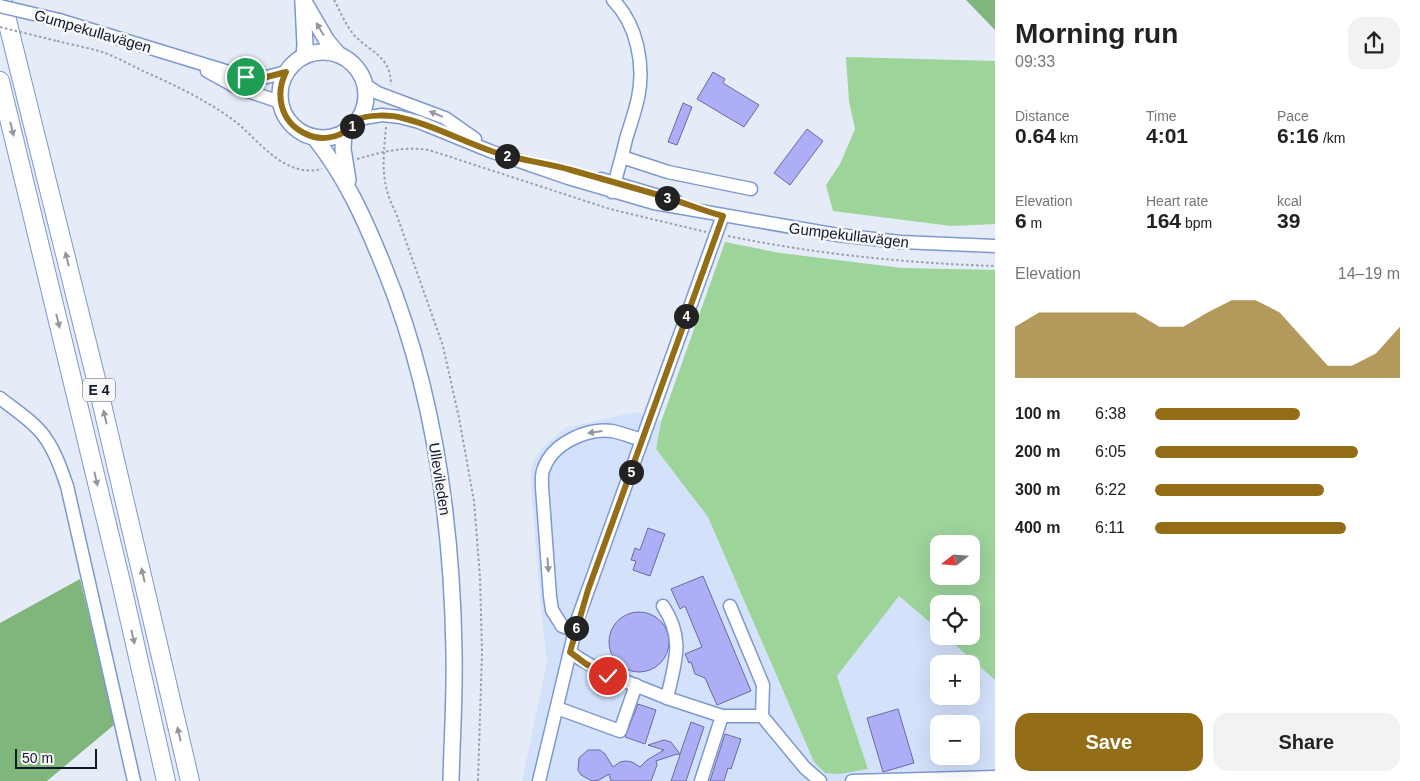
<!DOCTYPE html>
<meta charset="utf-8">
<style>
body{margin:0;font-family:Arial,sans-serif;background:#f2f2f2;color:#222;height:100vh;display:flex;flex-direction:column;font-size:19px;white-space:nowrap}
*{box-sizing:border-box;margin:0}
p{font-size:16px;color:#767676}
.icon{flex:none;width:28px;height:28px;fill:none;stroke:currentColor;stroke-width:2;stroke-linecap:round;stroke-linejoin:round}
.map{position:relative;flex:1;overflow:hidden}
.details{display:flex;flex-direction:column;background:#fff;width:425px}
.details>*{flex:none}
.needle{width:32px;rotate:253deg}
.tools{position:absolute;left:930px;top:535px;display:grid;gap:10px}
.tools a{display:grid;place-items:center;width:50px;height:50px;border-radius:10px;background:#fff;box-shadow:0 5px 20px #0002;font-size:25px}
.scale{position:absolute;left:15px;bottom:12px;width:82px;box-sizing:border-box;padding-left:5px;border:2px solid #0f192d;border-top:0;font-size:14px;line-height:18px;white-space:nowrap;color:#0f192d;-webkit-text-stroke:4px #f8f8f8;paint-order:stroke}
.pin{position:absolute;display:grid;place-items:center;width:42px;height:42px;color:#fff;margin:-21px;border:2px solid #fff;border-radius:50%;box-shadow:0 1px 5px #0007}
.km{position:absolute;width:25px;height:25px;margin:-12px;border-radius:50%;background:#222;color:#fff;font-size:14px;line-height:25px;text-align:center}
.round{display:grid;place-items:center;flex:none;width:52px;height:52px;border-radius:15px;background:#f2f2f2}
.headline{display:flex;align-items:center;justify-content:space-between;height:85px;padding:0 20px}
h1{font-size:28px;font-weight:700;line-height:38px}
.figures{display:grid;grid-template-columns:repeat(3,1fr);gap:8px;height:85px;padding:5px 20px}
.figures div{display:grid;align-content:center}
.figures b{font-size:21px;font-weight:700}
.figures small{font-size:14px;font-weight:400}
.figures p{font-size:14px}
.chart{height:140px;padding:10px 20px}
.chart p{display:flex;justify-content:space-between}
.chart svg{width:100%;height:90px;margin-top:5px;fill:#936e16;opacity:.7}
.button{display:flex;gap:10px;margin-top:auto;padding:10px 20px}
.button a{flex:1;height:58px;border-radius:15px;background:#936e16;color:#fff;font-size:20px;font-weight:700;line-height:58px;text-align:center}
.button a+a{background:#f2f2f2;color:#222}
ul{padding:0 20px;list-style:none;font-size:16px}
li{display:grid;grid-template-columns:80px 60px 1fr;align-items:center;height:38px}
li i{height:12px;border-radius:6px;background:#936e16}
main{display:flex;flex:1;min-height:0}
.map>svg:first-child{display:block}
</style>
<main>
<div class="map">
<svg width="995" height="781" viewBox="0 0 995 781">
<rect width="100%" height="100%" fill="#e5ebf7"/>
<path fill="#d3e1fb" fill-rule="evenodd" d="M635,412L661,422L656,449L708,517L814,762L825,773L868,769L837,676L899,596L939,630V636H945L995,680V781H522L547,662L540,598L531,485V470L534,461L541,449L565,428ZM939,664H971V696H939ZM939,724H971V756H939Z"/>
<g fill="#9dd49a" fill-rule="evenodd">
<path d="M846,57L995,61V224L951,226L833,211L826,185L840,164L855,129L849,101Z"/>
<path d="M725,242L780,253L902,268L995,270V680L945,636H971V604H939V630L899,596L837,676L868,769L840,774L825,773L814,762L708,517L656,449L661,422ZM939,544H971V576H939Z"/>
</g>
<g fill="#7eb67c">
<path d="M966,0H995V30Z"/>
<path d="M80,579L115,724L47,781H0V623Z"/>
</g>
<g fill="#adaef5" stroke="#6a6aa2">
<path d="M713,72L725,79L723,83L759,105L744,127L697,99Z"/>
<path d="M683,103L692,107L677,145L668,142Z"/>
<path d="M807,129L823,141L790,185L774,173Z"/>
<path d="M648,528L665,534L650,576L633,570L636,561L631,560L635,548L640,550Z"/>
<path d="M703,576L751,691L717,705L705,678L695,674L691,662L689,663L685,654L702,647L685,606L680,609L671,589Z"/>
<circle cx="639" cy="642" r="30"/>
<path d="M638,704L656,710L645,744L625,737Z"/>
<path d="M898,709L914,763L883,772L867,718Z"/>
<path d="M691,722L704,727L686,781H671L680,755L677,754L656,761L657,765L651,781H611L609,774L599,780L592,781L581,775L578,770L579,758L588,750H600L605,754L613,767L620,762L626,761L632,762L640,767L647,760L664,750L648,745L664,740L671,742L680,754Z"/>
<path d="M725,734L741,739L731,769L728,768L724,781H710Z"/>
</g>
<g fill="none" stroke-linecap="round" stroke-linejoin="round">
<defs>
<g id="minor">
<path d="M59,20L245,77L263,78L286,72"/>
<path d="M207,71L236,87L280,102"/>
<path d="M364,84L378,93L445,118L475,139"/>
<path d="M358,119L382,115L400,117L419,122L490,151L568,178L654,203L838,235L901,242L995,246"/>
<path d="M622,157L668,172L751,189"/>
<path d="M601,179L676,201"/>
<path d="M612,192C617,174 622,157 626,139C630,126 635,112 638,98C645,65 637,24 613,0"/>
<path d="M0,398C15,410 33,421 44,436C55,451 61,469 67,486L134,781"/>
<path d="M663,606C685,639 675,662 667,698L722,716H762L805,768L820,781"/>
<path d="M730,606L763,685L762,716"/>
<path d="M575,631L562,626L552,610L550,596L542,487C542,481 541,473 544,468C553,443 587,428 612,431C622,433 632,437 642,440"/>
<path d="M570,652C600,674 634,684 667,698"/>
<path d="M557,708L620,731L636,685"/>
<path d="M539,781L578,618L723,215"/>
<path d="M701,781L722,716"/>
<path d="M852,781L995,777"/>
</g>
<g id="major">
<path d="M303,0L327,41L339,55"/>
<path d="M303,2L305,45L304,56"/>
<circle cx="323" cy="95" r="43"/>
<path d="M344,132L343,149L348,180"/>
<path d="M314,137C346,177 365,220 384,267C434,389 452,521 454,652C455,695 452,738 451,781"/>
</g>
<g id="highway">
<path d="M2,0L97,383L190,781"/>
<path d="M0,81L121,582L166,781"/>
</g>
</defs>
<use href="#minor" stroke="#7d99cf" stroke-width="15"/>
<use href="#major" stroke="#7d99cf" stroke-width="18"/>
<use href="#highway" stroke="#7d99cf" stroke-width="20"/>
<g stroke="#98a0af" stroke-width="2" stroke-dasharray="2.5 2.5" stroke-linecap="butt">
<path d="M334,0C341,12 346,27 356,37C372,53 391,57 391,85"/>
<path d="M57,41C73,45 90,48 105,53C118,58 131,65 143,71C175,85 208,101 236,122C261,143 285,178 322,169"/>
<path d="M386,127C383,160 380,183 396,213L443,346L459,418L474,501L480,577L482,652L478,781"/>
<path d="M357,159C382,152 403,146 429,150L610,209L706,232"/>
<path d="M728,236C816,254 905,263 995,266"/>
</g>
<use href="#minor" stroke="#fff" stroke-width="12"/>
<use href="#major" stroke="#fff" stroke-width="15"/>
<use href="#highway" stroke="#fff" stroke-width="18"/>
<defs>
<path id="minor-bridge" d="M0,6L59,20"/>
</defs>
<use href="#minor-bridge" stroke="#7d99cf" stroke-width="15" stroke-linecap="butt"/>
<path stroke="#98a0af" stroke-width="2" stroke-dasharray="2.5 2.5" stroke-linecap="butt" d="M0,27L57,41"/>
<use href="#minor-bridge" stroke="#fff" stroke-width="12"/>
</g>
<defs><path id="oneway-solid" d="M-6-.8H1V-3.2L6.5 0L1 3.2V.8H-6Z" transform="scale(1.25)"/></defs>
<g fill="#9398a0">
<use href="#oneway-solid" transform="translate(320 29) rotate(-121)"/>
<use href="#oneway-solid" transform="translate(436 114) rotate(-158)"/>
<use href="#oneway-solid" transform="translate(12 129) rotate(76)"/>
<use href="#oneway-solid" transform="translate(67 259) rotate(-104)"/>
<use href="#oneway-solid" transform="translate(58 321) rotate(76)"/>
<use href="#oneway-solid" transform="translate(105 417) rotate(-103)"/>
<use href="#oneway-solid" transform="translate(595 432) rotate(172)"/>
<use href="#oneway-solid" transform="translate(96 479) rotate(77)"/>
<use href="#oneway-solid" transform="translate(548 565) rotate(86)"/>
<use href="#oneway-solid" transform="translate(143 575) rotate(-103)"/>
<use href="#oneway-solid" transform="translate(133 637) rotate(77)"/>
<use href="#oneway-solid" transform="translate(179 734) rotate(-103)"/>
</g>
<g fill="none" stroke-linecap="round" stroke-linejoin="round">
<defs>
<path id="route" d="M246,77L263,78L286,72C275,94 280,121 304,133C319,141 337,139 350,128C353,126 355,122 358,120C365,114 393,115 402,118C434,125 463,142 494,152C519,160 546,163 571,170C599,178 627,186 655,194C678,200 700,210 723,216L588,590L570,652L586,664L608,676"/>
</defs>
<use href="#route" stroke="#fff" stroke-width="10"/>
<use href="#route" stroke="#936e16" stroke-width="6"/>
</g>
<g text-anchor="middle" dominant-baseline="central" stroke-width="5" stroke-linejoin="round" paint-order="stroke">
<rect fill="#f8f8f8" stroke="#555c6a" stroke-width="1" x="83" y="378.5" width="32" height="23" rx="4"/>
<g font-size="14" font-weight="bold" fill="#0f192d">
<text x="99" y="390">E 4</text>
</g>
<g font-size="15" fill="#0f192d" stroke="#f8f8f8">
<text transform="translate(93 31) rotate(16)">Gumpekullavägen</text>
<text transform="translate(849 235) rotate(7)">Gumpekullavägen</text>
<text transform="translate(440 479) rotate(81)">Ullevileden</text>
</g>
</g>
</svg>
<div class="tools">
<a><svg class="needle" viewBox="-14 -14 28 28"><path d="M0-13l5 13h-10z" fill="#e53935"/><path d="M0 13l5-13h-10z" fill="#767676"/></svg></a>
<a><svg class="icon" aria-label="locate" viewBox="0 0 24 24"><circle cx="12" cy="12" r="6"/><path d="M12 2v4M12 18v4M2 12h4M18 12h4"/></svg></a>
<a>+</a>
<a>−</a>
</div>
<div class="scale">50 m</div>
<div class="pin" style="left:246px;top:77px;background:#1e9e55"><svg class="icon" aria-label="arrive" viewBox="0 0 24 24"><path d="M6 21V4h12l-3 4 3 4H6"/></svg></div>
<div class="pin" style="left:608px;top:676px;background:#d93025"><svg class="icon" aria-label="check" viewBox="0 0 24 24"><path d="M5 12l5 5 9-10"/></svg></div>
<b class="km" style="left:352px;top:126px">1</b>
<b class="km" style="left:507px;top:156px">2</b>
<b class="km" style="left:667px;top:198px">3</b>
<b class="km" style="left:686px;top:316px">4</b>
<b class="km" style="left:631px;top:472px">5</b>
<b class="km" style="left:576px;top:628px">6</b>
</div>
<section class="details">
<div class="headline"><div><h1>Morning run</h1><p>09:33</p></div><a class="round"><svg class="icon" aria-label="share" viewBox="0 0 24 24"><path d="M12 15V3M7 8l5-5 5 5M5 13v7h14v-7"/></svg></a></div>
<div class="figures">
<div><p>Distance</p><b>0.64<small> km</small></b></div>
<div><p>Time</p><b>4:01</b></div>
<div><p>Pace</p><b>6:16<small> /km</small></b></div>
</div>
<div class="figures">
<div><p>Elevation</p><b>6<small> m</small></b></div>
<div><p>Heart rate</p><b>164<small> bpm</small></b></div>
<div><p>kcal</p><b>39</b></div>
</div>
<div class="chart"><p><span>Elevation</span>14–19 m</p>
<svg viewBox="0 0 160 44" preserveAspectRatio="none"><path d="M0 44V19L10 12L20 12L30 12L40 12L50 12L60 19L70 19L80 12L90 6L100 6L110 12L120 25L130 38L140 38L150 32L160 19V44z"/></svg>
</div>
<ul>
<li><b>100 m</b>6:38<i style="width:59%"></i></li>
<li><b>200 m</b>6:05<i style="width:83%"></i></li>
<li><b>300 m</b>6:22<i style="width:69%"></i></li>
<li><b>400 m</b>6:11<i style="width:78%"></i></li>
</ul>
<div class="button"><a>Save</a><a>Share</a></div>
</section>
</main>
